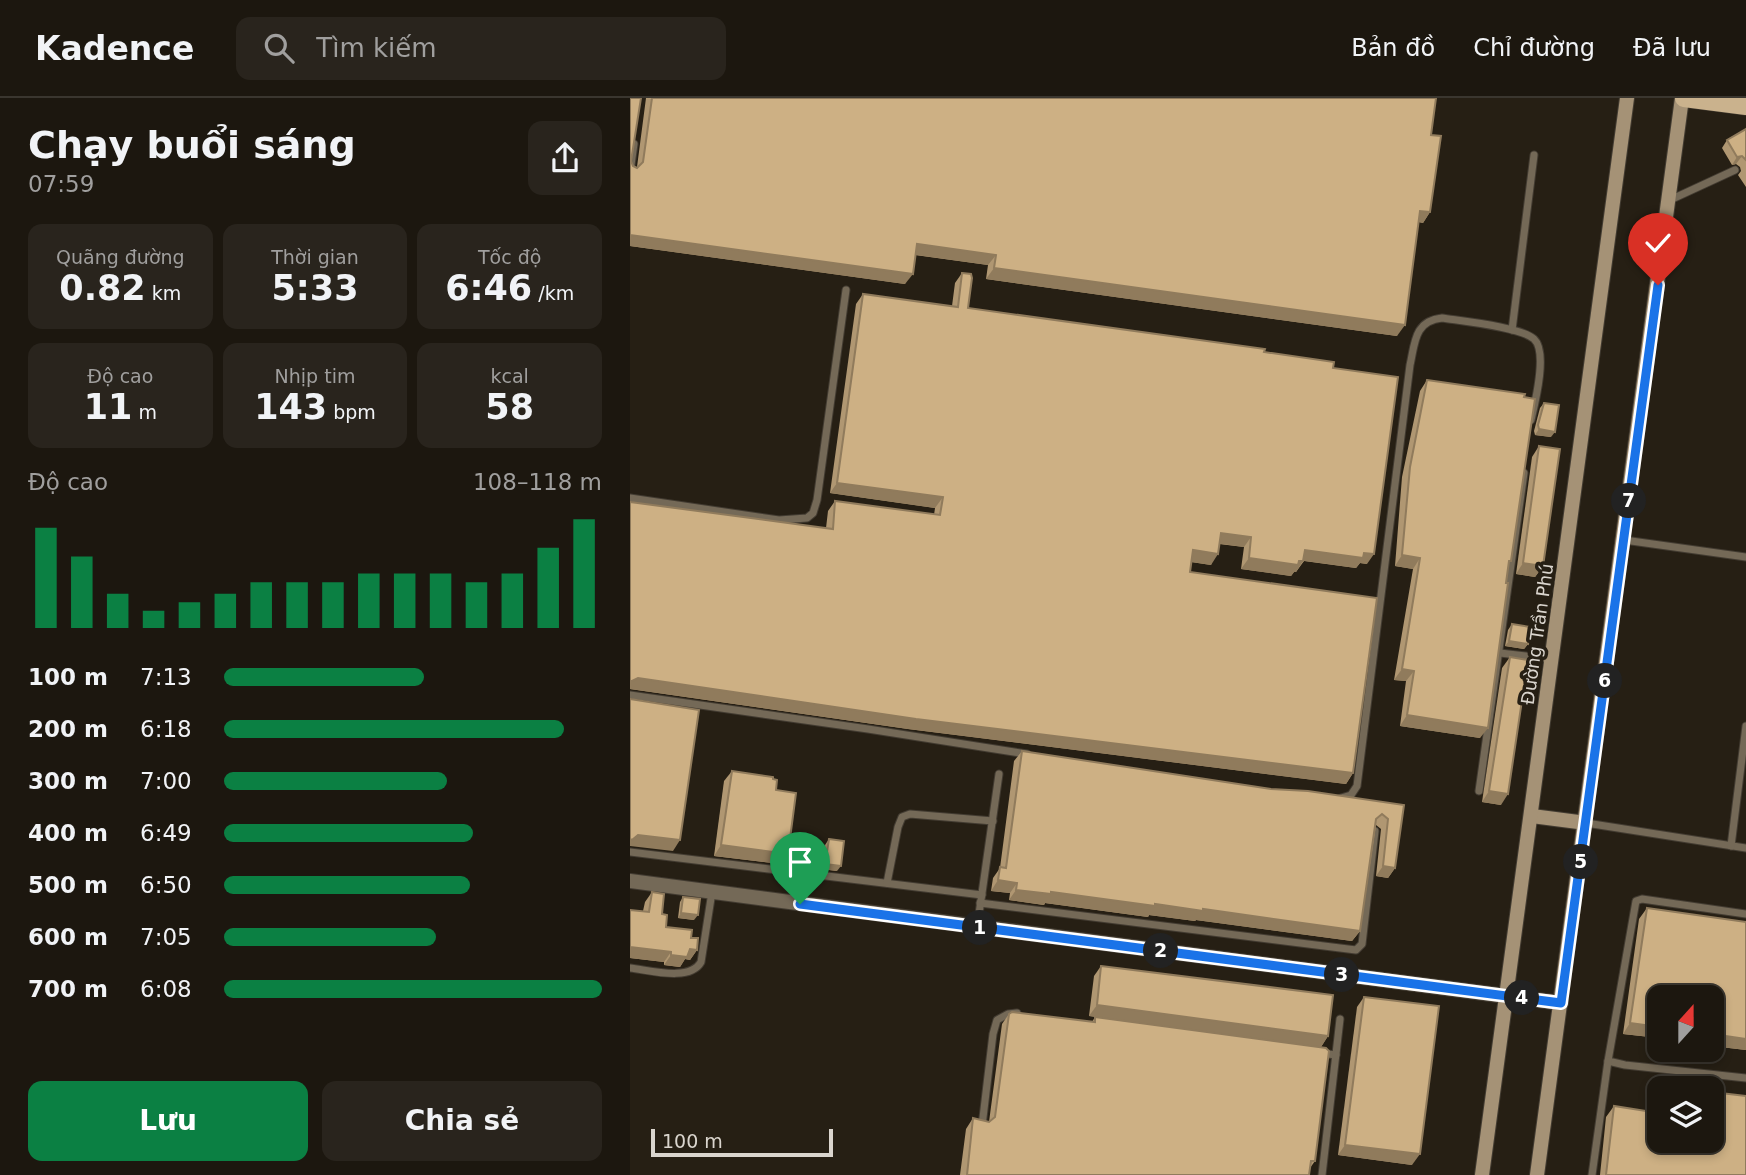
<!DOCTYPE html>
<html lang="vi">
<meta charset="utf-8">
<style>
body{margin:0;font-family:"DejaVu Sans",sans-serif;background:#29241d;color:#f1f3f6;height:100vh;display:flex;flex-direction:column;font-size:26px;white-space:nowrap}
*{box-sizing:border-box;margin:0}
p{font-size:23px;color:#a09f9e}
.icon{flex:none;width:38px;height:38px;fill:none;stroke:currentColor;stroke-width:2;stroke-linecap:round;stroke-linejoin:round}
.map{position:relative;flex:1;overflow:hidden}
.details{display:flex;flex-direction:column;background:#1c170f;width:630px}
.details>*{flex:none}
.needle{width:46px;rotate:21deg}
.controls{position:absolute;left:1017px;top:887px;display:grid;gap:14px}
.controls a{display:grid;place-items:center;width:77px;height:77px;border-radius:14px;background:#1c170f;box-shadow:0 4px 10px #0003,0 0 0 2px #3a362f;font-size:35px}
.scale{position:absolute;left:21px;bottom:18px;width:182px;box-sizing:border-box;padding-left:7px;border:4px solid #dad5ce;border-top:0;font-size:19px;line-height:24px;white-space:nowrap;color:#dad5ce;-webkit-text-stroke:5px #261f14;paint-order:stroke}
.pin{position:absolute;display:grid;place-items:center;width:60px;height:60px;color:#fff;margin:-72px -30px;border-radius:50% 50% 50% 0;rotate:-45deg;box-shadow:0 0 7px #0007}
.pin .icon{rotate:45deg}
.km{position:absolute;width:35px;height:35px;margin:-18px;border-radius:50%;background:#222;color:#fff;font-size:19px;line-height:35px;text-align:center}
.round{display:grid;place-items:center;flex:none;width:74px;height:74px;border-radius:14px;background:#29241d}
.headline{display:flex;align-items:center;justify-content:space-between;height:119px;padding:0 28px}
h1{font-size:38px;font-weight:600;line-height:52px}
.figures{display:grid;grid-template-columns:repeat(3,1fr);gap:10px;height:119px;padding:7px 28px}
.figures div{display:grid;align-content:center;border-radius:14px;background:#29241d;text-align:center}
.figures b{font-size:35px;font-weight:600}
.figures small{font-size:19px;font-weight:400}
.figures p{font-size:19px}
.chart{height:196px;padding:14px 28px}
.chart p{display:flex;justify-content:space-between}
.chart svg{width:100%;height:126px;margin-top:7px;stroke:#0b8043;stroke-width:6}
.button{display:flex;gap:14px;margin-top:auto;padding:14px 28px}
.button a{flex:1;height:80px;border-radius:14px;background:#0b8043;color:#fff;font-size:28px;font-weight:600;line-height:80px;text-align:center}
.button a+a{background:#29241d;color:#f1f3f6}
ul{padding:0 28px;list-style:none;font-size:23px}
li{display:grid;grid-template-columns:112px 84px 1fr;align-items:center;height:52px}
li i{height:18px;border-radius:9px;background:#0b8043}
header{display:flex;align-items:center;gap:42px;box-sizing:border-box;height:98px;padding:0 35px;background:#1c170f;border-bottom:2px solid #3a362f}
header strong{font-size:33px}
nav{display:flex;gap:38px;margin-inline-start:auto;font-size:24px}
.search{width:490px;height:63px;background:#29241d;display:flex;align-items:center;gap:18px;box-sizing:border-box;padding:0 24px;border-radius:14px;color:#a09f9e;font-size:26px}
main{display:flex;flex:1;min-height:0}
.map>svg:first-child{display:block}
</style>
<header>
<strong>Kadence</strong>
<div class="search"><svg class="icon" aria-label="search" viewBox="0 0 24 24"><circle cx="10" cy="10" r="6"/><path d="M15 15l6 6"/></svg>Tìm kiếm</div>
<nav><a>Bản đồ</a><a>Chỉ đường</a><a>Đã lưu</a></nav>
</header>
<main>
<section class="details">
<div class="headline"><div><h1>Chạy buổi sáng</h1><p>07:59</p></div><a class="round"><svg class="icon" aria-label="share" viewBox="0 0 24 24"><path d="M12 15V3M7 8l5-5 5 5M5 13v7h14v-7"/></svg></a></div>
<div class="figures">
<div><p>Quãng đường</p><b>0.82<small> km</small></b></div>
<div><p>Thời gian</p><b>5:33</b></div>
<div><p>Tốc độ</p><b>6:46<small> /km</small></b></div>
</div>
<div class="figures">
<div><p>Độ cao</p><b>11<small> m</small></b></div>
<div><p>Nhịp tim</p><b>143<small> bpm</small></b></div>
<div><p>kcal</p><b>58</b></div>
</div>
<div class="chart"><p><span>Độ cao</span>108–118 m</p>
<svg viewBox="0 0 160 44" preserveAspectRatio="none"><path d="M5 44V9M15 44V19M25 44V32M35 44V38M45 44V35M55 44V32M65 44V28M75 44V28M85 44V28M95 44V25M105 44V25M115 44V25M125 44V28M135 44V25M145 44V16M155 44V6"/></svg>
</div>
<ul>
<li><b>100 m</b>7:13<i style="width:53%"></i></li>
<li><b>200 m</b>6:18<i style="width:90%"></i></li>
<li><b>300 m</b>7:00<i style="width:59%"></i></li>
<li><b>400 m</b>6:49<i style="width:66%"></i></li>
<li><b>500 m</b>6:50<i style="width:65%"></i></li>
<li><b>600 m</b>7:05<i style="width:56%"></i></li>
<li><b>700 m</b>6:08<i style="width:100%"></i></li>
</ul>
<div class="button"><a>Lưu</a><a>Chia sẻ</a></div>
</section>
<div class="map">
<svg width="1116" height="1077" viewBox="0 0 1116 1077">
<rect width="100%" height="100%" fill="#261f14"/>
<g fill="none" stroke-linecap="round" stroke-linejoin="round">
<defs>
<g id="lane">
<path d="M0,74L4,46"/>
<path d="M1040,102L1105,72"/>
<path d="M882,232L904,57"/>
<path d="M0,400L149,422L177,420L183,415L187,402L216,192"/>
<path d="M994,442L1116,459"/>
<path d="M870,555L921,561"/>
<path d="M0,597L238,631L397,656"/>
<path d="M849,693L894,375"/>
<path d="M711,700L721,697L727,688L780,267C785,245 784,223 812,220C831,223 891,229 904,241C918,254 905,305 901,322"/>
<path d="M956,725L1116,750"/>
<path d="M1101,748L1116,628"/>
<path d="M0,754L352,797"/>
<path d="M257,785L268,729L272,719L280,716L363,723"/>
<path d="M350,805L726,852L732,846L745,733"/>
<path d="M1116,816L1012,801L1006,803L978,963L995,967L1116,980"/>
<path d="M347,830L369,676"/>
<path d="M0,870C19,872 60,884 71,864L82,794"/>
<path d="M690,955L706,957"/>
<path d="M352,1028L363,936L367,922L378,916L387,915"/>
<path d="M692,1077L710,921"/>
<path d="M962,1077L978,963"/>
</g>
<path id="street" d="M0,783L876,898"/>
<g id="secondary">
<path d="M902,718L956,725"/>
<path d="M876,898L931,905"/>
<path d="M852,1077L997,0"/>
<path d="M907,1077L1052,0"/>
</g>
<path id="primary" d="M1054,0L1116,8"/>
</defs>
<use href="#lane" stroke="#433c32" stroke-width="9"/>
<use href="#street" stroke="#433c32" stroke-width="16"/>
<use href="#secondary" stroke="#433c32" stroke-width="16"/>
<use href="#primary" stroke="#433c32" stroke-width="19"/>
<use href="#lane" stroke="#746957" stroke-width="7"/>
<use href="#street" stroke="#746957" stroke-width="14"/>
<use href="#secondary" stroke="#a59276" stroke-width="14"/>
<use href="#primary" stroke="#cab28d" stroke-width="18"/>
</g>
<g fill="#b09772">
<path d="M0,0L1,63L3,68L7,69L16,0H806L801,37L800,114L793,125L789,124L767,238L356,181L358,167L285,157L275,186L0,148Z"/>
<path d="M1116,31V89L1108,77L1111,73L1110,69L1106,66L1102,67L1092,50L1097,42Z"/>
<path d="M332,175L338,210L634,254L703,270L737,466L730,465L726,470L674,463L666,474H664L661,478L611,471L614,449L589,446L581,467L561,464L560,474L723,675L716,686L278,631L0,591V404L196,430L198,413L205,403L304,417L305,410L200,395L226,206L233,196L322,208L325,185Z"/>
<path d="M797,282L878,467L850,640L770,628L776,583L764,582L783,471L765,468L772,379L790,293Z"/>
<path d="M914,305L921,339L905,337L904,333L910,310Z"/>
<path d="M909,348L913,468L905,479L886,476L902,359Z"/>
<path d="M882,526L898,546L894,551L875,548L878,532Z"/>
<path d="M880,559L871,707L852,704L872,570Z"/>
<path d="M392,653L641,691L774,707L765,770L758,780L746,778L751,731L746,727L730,833L722,843L566,822L565,823L519,817L518,819L415,805L414,807L379,802L380,795L361,793L363,780L370,770L384,663Z"/>
<path d="M102,673L143,681L146,692L150,766L84,758L94,683Z"/>
<path d="M199,741L207,773L191,771L195,747Z"/>
<path d="M22,794L32,816L36,829L61,840L67,852L60,862L55,861L50,869L34,867V864L0,860V812L13,813L15,804Z"/>
<path d="M53,799L64,822L48,820L50,804Z"/>
<path d="M1017,810L1116,824V952L1082,948V900H1029V940L993,936L1009,821Z"/>
<path d="M471,868L698,938L691,949L459,918L464,878Z"/>
<path d="M734,899L782,1067L708,1057L727,909Z"/>
<path d="M379,916L462,924L465,919L685,1063L680,1070L679,1077H330L336,1031L343,1020L359,1024L372,926Z"/>
<path d="M1029,993V1043L1116,1077H970L976,1019L984,1008L1024,1014L1026,998Z"/>
</g>
<g fill="#907b5c">
<path d="M1112,58L1106,66L1102,67L1107,59Z"/>
<path d="M790,113L800,114L793,125L783,123Z"/>
<path d="M0,137L283,176L275,186L0,148Z"/>
<path d="M287,146L366,157L358,167L279,156Z"/>
<path d="M364,170L775,227L767,238L356,181Z"/>
<path d="M909,331L925,334L921,339L905,337Z"/>
<path d="M207,385L313,399L305,410L200,395Z"/>
<path d="M591,435L621,439L614,449L584,445Z"/>
<path d="M563,452L588,456L581,467L555,463Z"/>
<path d="M675,452L734,455L744,456L737,466L730,465L726,470L668,462Z"/>
<path d="M772,457L790,460L783,471L765,468Z"/>
<path d="M619,460L669,463H673L666,474H664L661,478L611,471Z"/>
<path d="M893,465L913,468L905,479L886,476Z"/>
<path d="M879,543L898,546L894,551L875,548Z"/>
<path d="M772,571L784,573L776,583L764,582Z"/>
<path d="M8,580L723,675L716,686L278,631L0,591V583Z"/>
<path d="M777,617L858,630L850,640L770,628Z"/>
<path d="M859,693L878,696L871,707L852,704Z"/>
<path d="M8,737L50,742L43,753L0,748V741Z"/>
<path d="M91,747L158,756L150,766L84,758Z"/>
<path d="M195,766L211,768L207,773L191,771Z"/>
<path d="M753,768L765,770L758,780L746,778Z"/>
<path d="M368,782L387,785L380,795L361,793Z"/>
<path d="M386,792L421,794L573,811L730,833L722,843L566,822L565,823L519,817L518,819L415,805L414,807L379,802Z"/>
<path d="M51,815L68,817L64,822L48,820Z"/>
<path d="M0,849L41,854L34,864L0,860Z"/>
<path d="M60,851L67,852L60,862L55,861L50,869L34,867L41,857Z"/>
<path d="M467,907L698,938L691,949L459,918Z"/>
<path d="M1000,925L1029,929V940L993,936Z"/>
<path d="M1082,936L1116,941V952L1082,948Z"/>
<path d="M715,1047L790,1056L782,1067L708,1057Z"/>
</g>
<g fill="#cdb084" stroke="#907b5c" stroke-width="2">
<path d="M0,0H11L1,63L3,68L7,70L13,64L22,0H806L801,37L811,38L800,114L790,113L775,227L364,170L366,157L287,146L283,176L0,137Z"/>
<path d="M1116,31V62L1112,58L1107,59L1097,42Z"/>
<path d="M332,175L341,176L342,180L338,210L635,251L634,254L704,264L703,270L768,279L744,456L734,455L733,460L675,452L673,463H669L668,467L619,460L621,439L591,435L588,456L563,452L560,474L747,500L723,675L286,621L8,580L2,583H0V404L203,431L205,403L310,417L313,399L207,385L233,196L328,209Z"/>
<path d="M797,282L895,296L894,299L905,301L881,463H879L876,485H878L858,630L777,617L784,573L772,571L790,460L772,457L780,369Z"/>
<path d="M914,305L929,307L925,334L909,331L908,327Z"/>
<path d="M909,348L930,351L913,468L893,465Z"/>
<path d="M882,526L900,529L898,546L879,543Z"/>
<path d="M880,559L898,562L878,696L859,693Z"/>
<path d="M0,601L69,612L50,742L8,737L2,742L0,741Z"/>
<path d="M392,653L641,691L678,693L774,707L765,770L753,768L758,721L752,716L746,721L730,833L573,811V813L525,806V808L421,794V796L386,792L387,785L368,782L370,769L376,770Z"/>
<path d="M102,673L143,679V681L147,682L146,692L166,695L158,756L91,747Z"/>
<path d="M199,741L214,743L211,768L195,766Z"/>
<path d="M22,794L34,796L32,816L37,817L36,829L62,832L61,840H68L67,852L60,851L57,859L41,857V854L0,849V812L19,814Z"/>
<path d="M53,799L70,801L68,817L51,815Z"/>
<path d="M1017,810L1116,824V941L1082,936V900H1029V929L1000,925Z"/>
<path d="M471,868L703,897L698,938L467,907Z"/>
<path d="M734,899L809,908L790,1056L715,1047Z"/>
<path d="M382,914L465,924V919L696,950L699,953L685,1063H681L679,1077H337L343,1020L359,1024L365,1019L379,916Z"/>
<path d="M1033,987L1058,990H1033Z"/>
<path d="M1082,994L1116,998V1077H976L984,1008L1029,1015V1043H1082Z"/>
</g>
<g fill="none" stroke-linecap="round" stroke-linejoin="round">
<defs>
<path id="route" d="M170,806L931,905L1028,187"/>
</defs>
<use href="#route" stroke="#fff" stroke-width="14"/>
<use href="#route" stroke="#1a73e8" stroke-width="9"/>
</g>
<g text-anchor="middle" dominant-baseline="central" stroke-width="7" stroke-linejoin="round" paint-order="stroke">
<g font-size="18" fill="#dad5ce" stroke="#261f14">
<text transform="translate(907 536) rotate(-82)">Đường Trần Phú</text>
</g>
</g>
</svg>
<div class="controls">
<a><svg class="needle" viewBox="-14 -14 28 28"><path d="M0-13l5 13h-10z" fill="#e53935"/><path d="M0 13l5-13h-10z" fill="#a09f9e"/></svg></a>
<a><svg class="icon" aria-label="layers" viewBox="0 0 24 24"><path d="M12 4l9 5-9 5-9-5zM3 14l9 5 9-5"/></svg></a>
</div>
<div class="scale">100 m</div>
<div class="pin" style="left:170px;top:806px;background:#1e9e55"><svg class="icon" aria-label="arrive" viewBox="0 0 24 24"><path d="M6 21V4h12l-3 4 3 4H6"/></svg></div>
<div class="pin" style="left:1028px;top:187px;background:#d93025"><svg class="icon" aria-label="check" viewBox="0 0 24 24"><path d="M5 12l5 5 9-10"/></svg></div>
<b class="km" style="left:350px;top:830px">1</b>
<b class="km" style="left:531px;top:853px">2</b>
<b class="km" style="left:712px;top:877px">3</b>
<b class="km" style="left:892px;top:900px">4</b>
<b class="km" style="left:951px;top:764px">5</b>
<b class="km" style="left:975px;top:583px">6</b>
<b class="km" style="left:999px;top:403px">7</b>
</div>
</main>
